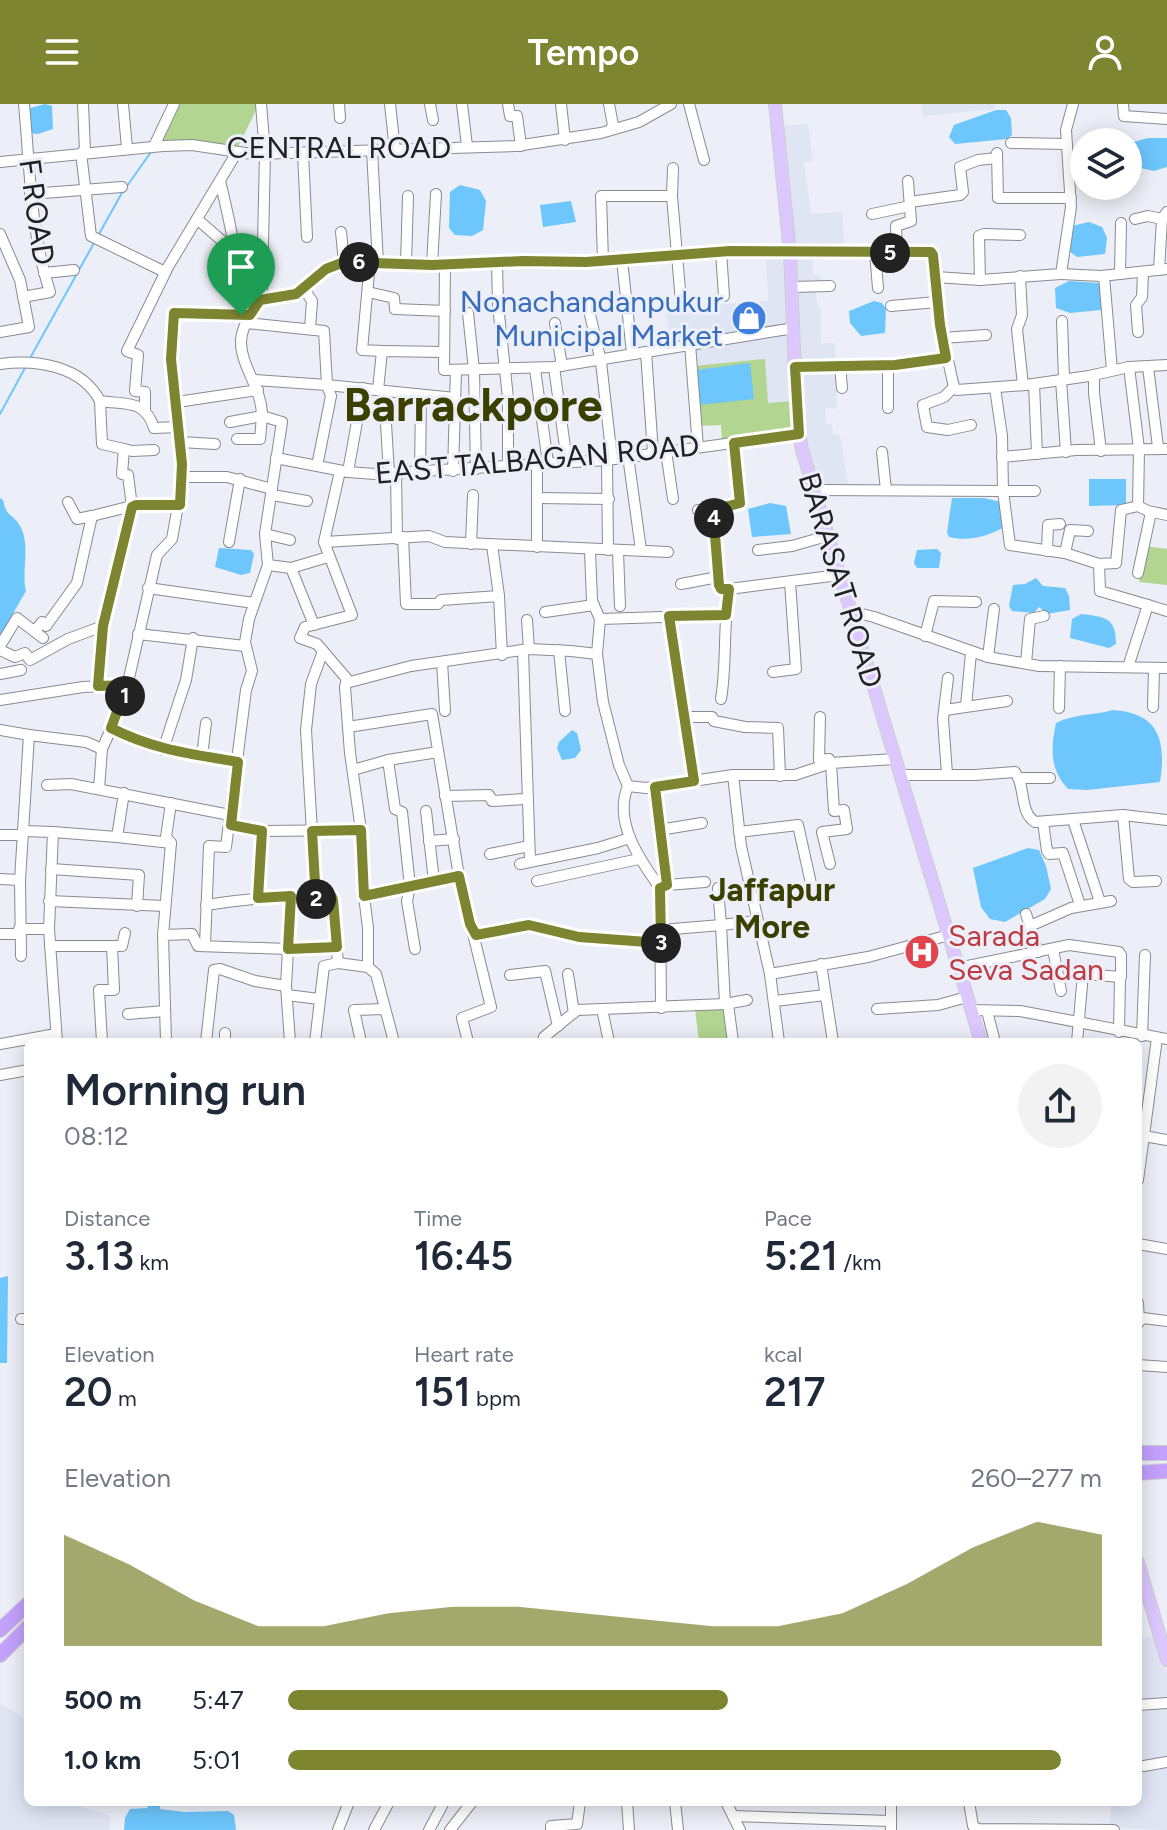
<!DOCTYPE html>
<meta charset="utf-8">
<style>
body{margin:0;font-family:Figtree,sans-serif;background:#f2f2f3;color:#1f2937;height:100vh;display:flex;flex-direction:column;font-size:30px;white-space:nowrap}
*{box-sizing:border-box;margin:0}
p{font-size:26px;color:#747a83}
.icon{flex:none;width:44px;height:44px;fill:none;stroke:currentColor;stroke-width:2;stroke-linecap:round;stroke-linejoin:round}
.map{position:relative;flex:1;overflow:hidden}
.side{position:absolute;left:24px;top:934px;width:1118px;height:768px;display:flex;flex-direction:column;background:#fff;border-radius:12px;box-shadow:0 4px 20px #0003}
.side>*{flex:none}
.fabs{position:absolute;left:1070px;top:24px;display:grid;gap:16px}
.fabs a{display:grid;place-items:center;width:72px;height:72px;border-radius:50%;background:#fff;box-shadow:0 4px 20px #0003;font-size:40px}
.pin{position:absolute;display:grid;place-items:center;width:68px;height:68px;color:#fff;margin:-82px -34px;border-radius:50% 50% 50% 0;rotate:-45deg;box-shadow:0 0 8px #0007}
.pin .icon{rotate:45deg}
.km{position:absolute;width:40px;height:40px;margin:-20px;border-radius:50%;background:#222;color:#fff;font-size:22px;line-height:40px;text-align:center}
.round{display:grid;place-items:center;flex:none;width:84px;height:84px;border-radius:42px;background:#f2f2f3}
.headline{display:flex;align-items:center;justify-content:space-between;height:136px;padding:0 40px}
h1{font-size:44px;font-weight:600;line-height:60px}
.stats{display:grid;grid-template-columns:repeat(3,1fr);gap:12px;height:136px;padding:8px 40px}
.stats div{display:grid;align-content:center}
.stats b{font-size:40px;font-weight:600}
.stats small{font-size:22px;font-weight:400}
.stats p{font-size:22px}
.chart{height:224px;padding:16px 40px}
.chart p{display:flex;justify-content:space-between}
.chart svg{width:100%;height:144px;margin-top:8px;fill:#7d8530;opacity:.7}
ul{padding:0 40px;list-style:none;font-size:26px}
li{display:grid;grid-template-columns:128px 96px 1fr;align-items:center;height:60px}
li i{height:20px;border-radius:10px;background:#7d8530}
header{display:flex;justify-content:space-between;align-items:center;height:104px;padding:0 40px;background:#7d8530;color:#fff;font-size:36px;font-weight:600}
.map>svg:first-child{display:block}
</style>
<header><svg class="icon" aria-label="menu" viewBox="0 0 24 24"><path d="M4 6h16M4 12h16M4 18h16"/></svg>Tempo<svg class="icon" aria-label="person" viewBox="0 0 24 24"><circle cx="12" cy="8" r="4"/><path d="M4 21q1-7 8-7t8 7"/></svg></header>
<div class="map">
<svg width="1167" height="1726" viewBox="0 0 1167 1726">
<rect width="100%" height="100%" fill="#eceff7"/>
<g fill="#e0e5f4">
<path d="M921,0H995V5L923,12Z"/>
<path d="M808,20L813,57L804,58L811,110L842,108L845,148H794L781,22Z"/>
<path d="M792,150H813V171H820L821,182L815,183L818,204H821V239H835L837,305L825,304L826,320H832L833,331H840L849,385L815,384L804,344Z"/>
<path d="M766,151L788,152L793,297L768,300L694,262L692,242L671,240L665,204L768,197Z"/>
<path d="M1156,1532L1167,1569V1726L1109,1724L1111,1698H1138V1536Z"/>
<path d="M0,1600L28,1615V1698H69L110,1712L109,1726H0Z"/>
</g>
<g fill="#b2d592">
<path d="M176,0H259L237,45L158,41Z"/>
<path d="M765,255L768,299L793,297L798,330L722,339L721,321L699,322L694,262Z"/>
<path d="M1145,442L1167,445V481L1139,478Z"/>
<path d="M725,901L732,938H699L695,905Z"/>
</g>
<g fill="#6dc6fc">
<path d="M45,0L52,2L53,25L38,30L29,29L27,5Z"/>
<path d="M996,6H1006L1011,14L1012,31L1007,35L955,40L949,33L954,21Z"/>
<path d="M1148,34H1167V63L1154,67L1136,63L1134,38Z"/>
<path d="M460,81L480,86L486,97L483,126L472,132L455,131L449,124L450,88Z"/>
<path d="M571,97L576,118L543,123L540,101Z"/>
<path d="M1089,118L1102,123L1107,134L1105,150L1077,153L1069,147L1072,122Z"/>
<path d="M1069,177L1098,179L1102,183L1103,201L1101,206L1070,209L1056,204L1055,184Z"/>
<path d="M874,197L882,199L886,205L885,229L861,232L850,219L849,207Z"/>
<path d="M750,259L754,295L699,301L696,266Z"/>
<path d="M1089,375H1126V401L1089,402Z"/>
<path d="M0,394L3,396C7,415 13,409 20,422C31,441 21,467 26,487L0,532Z"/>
<path d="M952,394H984L1001,398L1006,422C989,432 969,438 949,433L947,429Z"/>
<path d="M770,399L786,402L791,430L752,433L748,405Z"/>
<path d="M219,444L251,446L254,450L250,469L241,471L215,463Z"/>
<path d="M937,445L941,449L939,464H917L914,459L917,446Z"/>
<path d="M1036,474L1043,482L1065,484L1069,492L1070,506L1047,510L1039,503L1034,509L1012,507L1009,502L1013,481L1025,480Z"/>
<path d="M1081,510C1105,513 1116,513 1116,540L1109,544L1070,534L1072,515Z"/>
<path d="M1113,606C1157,609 1167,634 1160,678L1087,686L1068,685C1049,664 1051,644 1056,619C1073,610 1095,611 1113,606Z"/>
<path d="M572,626L577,629L581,646L575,654L562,656L557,644L559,638Z"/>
<path d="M1028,744L1039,746L1046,762L1051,785L1045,795L1005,818L990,815L981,803L973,764Z"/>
<path d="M8,1172L7,1259H0V1174Z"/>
<path d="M130,1698H181V1702H160V1705L185,1708L228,1707L234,1711L236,1726H124L125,1714L130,1705L148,1704L147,1702L130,1701Z"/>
</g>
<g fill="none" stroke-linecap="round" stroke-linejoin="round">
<g stroke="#6dc6fc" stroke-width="2">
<path d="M127,82L151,48"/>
<path d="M99,130L123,87"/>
<path d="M29,256L94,139"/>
<path d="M0,310L26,262"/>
</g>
<defs>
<g id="minor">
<path d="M83,0L85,48"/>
<path d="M123,0L127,44"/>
<path d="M339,0L340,14"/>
<path d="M390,0L395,46"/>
<path d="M430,0L433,16"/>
<path d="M462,0L467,42"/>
<path d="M508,0L510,12H517L521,42"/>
<path d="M561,0L565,36"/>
<path d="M609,0L613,21L610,26"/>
<path d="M689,0L704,56"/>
<path d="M1123,0L1124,12L1167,15"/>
<path d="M1011,39L1066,40"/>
<path d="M154,42L174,0"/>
<path d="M372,46L378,159"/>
<path d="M81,49L91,132L165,168"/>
<path d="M303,49L307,133"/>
<path d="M997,49L998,94H1071"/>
<path d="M0,58L163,42L192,41L252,50L516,42L601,29L639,18L671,0"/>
<path d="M673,64L672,92L681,198"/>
<path d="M220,77C231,122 240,165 241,211"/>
<path d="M30,90L122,83"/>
<path d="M910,98L960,91L963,88L960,63L978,56L997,54"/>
<path d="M872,110L910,102"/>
<path d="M197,115L236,149"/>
<path d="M1135,115L1148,112L1162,115"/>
<path d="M341,128L344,158"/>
<path d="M0,130L20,176L29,223L0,228"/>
<path d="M721,147L724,192"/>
<path d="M875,148L878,184"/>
<path d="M897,149L896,122L911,117L908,77"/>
<path d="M622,156L632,249"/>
<path d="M603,157L601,92H672"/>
<path d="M370,158L362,246L382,247"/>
<path d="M497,159L498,201L508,294V361"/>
<path d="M406,160L408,92"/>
<path d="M432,161L436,90"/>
<path d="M445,161L444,266L554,263L794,224"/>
<path d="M1159,166L1162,115L1167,108"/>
<path d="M44,169L74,166"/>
<path d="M1061,170L1101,172L1167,165"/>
<path d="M1120,170L1121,119"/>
<path d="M1020,172L1022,211L1017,225L1023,281"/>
<path d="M1104,172L1112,266"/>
<path d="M936,173L980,176L1061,170L1071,103L1066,26L1073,0"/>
<path d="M980,176L979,132L984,130L1020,131"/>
<path d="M792,183L830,182"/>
<path d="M304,185L312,197L310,225"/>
<path d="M368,188L394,194L395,205L445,207"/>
<path d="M23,193L50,188C30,127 30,63 24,0"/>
<path d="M260,196L296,190L326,165L344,158L445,161L523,157L586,158L730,147L928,148L933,151L940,221L954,283L957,286L1026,281L1089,272L1129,263L1167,261"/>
<path d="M588,202L601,258L612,355"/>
<path d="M891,202L937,198"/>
<path d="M468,209L474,266L476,365"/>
<path d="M1062,217L1064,275"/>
<path d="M246,219L324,227L327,281L331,292L317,362"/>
<path d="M555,219L562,262"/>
<path d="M1138,228L1136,201L1142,193L1143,168"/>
<path d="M942,234L986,231"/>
<path d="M690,240L698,343"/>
<path d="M646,248L653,349"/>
<path d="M0,260C37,255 82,262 100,297C126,301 145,295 154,324L179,323"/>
<path d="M840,261L842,284"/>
<path d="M888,261V304"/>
<path d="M554,263L567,358"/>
<path d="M795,263L895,261L946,254"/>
<path d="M1129,263L1139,345L1138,402L1148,407L1167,411"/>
<path d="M1148,263L1158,343"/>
<path d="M535,265L548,359"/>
<path d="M1094,271V289L1101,347"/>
<path d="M255,276L327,281L455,294"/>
<path d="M1061,276L1066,348"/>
<path d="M1034,280L1037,350"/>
<path d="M954,283L944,293L923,301L927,323L948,326L971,321"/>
<path d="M995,284L1002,332L1003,387H1035"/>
<path d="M378,286L382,247L444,248"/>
<path d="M384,287L389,369"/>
<path d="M177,298L258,286"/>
<path d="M145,306V288L135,287L138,251L127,247L168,163L237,48"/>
<path d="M230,318L262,312L260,335H237"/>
<path d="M180,338L215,340"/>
<path d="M124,345L132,347L154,346"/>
<path d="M666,347L673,395"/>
<path d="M882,348L886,386"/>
<path d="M628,352L641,446"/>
<path d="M1002,353L1076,346L1167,345"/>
<path d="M276,354L348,368L375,370L607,356L799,330"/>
<path d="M607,356L608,446"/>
<path d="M340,367L324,438L352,511L305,523L300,534L317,540L347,575L345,583L350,649L361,726L364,792L368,824V863"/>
<path d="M453,367L456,266"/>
<path d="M348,368L363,284"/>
<path d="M420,368L421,291"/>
<path d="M396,369L397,435"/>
<path d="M182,373H227L272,385"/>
<path d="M813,386L1003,387L1010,441L1065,449L1099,460L1100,487L1148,501L1128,563"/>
<path d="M272,391L307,397"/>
<path d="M538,394L609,395"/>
<path d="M68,398L77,415L92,412"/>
<path d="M698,406L721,405L740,399L734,339"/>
<path d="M713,406L719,481L721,485H729"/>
<path d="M265,430L290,436"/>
<path d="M403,433L406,500H438L441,496L499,492"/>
<path d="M229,438L240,375"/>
<path d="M324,438L429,432L445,438L668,448"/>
<path d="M471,440L473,391"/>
<path d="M492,441L499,492L502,551"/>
<path d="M537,443V359"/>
<path d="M590,446L592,497L600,515L597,550L603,598L619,661L628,682L646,684L733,671H795L831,659L895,655"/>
<path d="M758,446L792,442L827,432"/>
<path d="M618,447L620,502"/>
<path d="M1047,447L1048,421L1060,420"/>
<path d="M1065,449L1070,426L1088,427"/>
<path d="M1099,460L1116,459L1121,406L1138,402"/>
<path d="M268,461L291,464L314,521"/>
<path d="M291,464L328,453"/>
<path d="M1138,469L1151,408"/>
<path d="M681,480L718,473"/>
<path d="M148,484L254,499"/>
<path d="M1148,501L1167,507"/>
<path d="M850,507L874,513L988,553L1039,562L1167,564"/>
<path d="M545,508L594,501"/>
<path d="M669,512L694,677"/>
<path d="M600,515L726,511"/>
<path d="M527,516L529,545"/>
<path d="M35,527L42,518L46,522L77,479L92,412L136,401H180"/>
<path d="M138,530L245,542"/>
<path d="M925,532L934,497L976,498"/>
<path d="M0,542L17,514L43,534"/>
<path d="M0,546L15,553L25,549L30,556L68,535L103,522L132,403L128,371L122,370L124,345L102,340L100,297"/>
<path d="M559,546L565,607"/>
<path d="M523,547L530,757"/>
<path d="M988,553L994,505"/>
<path d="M442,558L445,607"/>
<path d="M1026,559L1030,515L1044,512"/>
<path d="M773,568L796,565L790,478"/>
<path d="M0,570L21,566"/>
<path d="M346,579L411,562L529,545L571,547L597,550"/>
<path d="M98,582L103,522"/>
<path d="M721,595C727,559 723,521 729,485L839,471"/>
<path d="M0,596L83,583L127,581"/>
<path d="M966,602L971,549"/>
<path d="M1153,603L1154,564"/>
<path d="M1059,604L1060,562"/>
<path d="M945,606L1007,597"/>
<path d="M683,613H712L714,617L745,623L778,624L780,672"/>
<path d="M820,613L819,656L829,655"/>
<path d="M348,623L432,610L459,772L410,782L402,708L395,705L388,656L438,648"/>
<path d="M111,624C153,646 192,650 238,658"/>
<path d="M0,626L29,631"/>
<path d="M163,646L186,576L193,534"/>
<path d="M202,652L206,619"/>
<path d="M353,666L388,656"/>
<path d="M947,670L943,615L948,574"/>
<path d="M733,671L741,742L770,870L779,938"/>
<path d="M900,671H975L1015,668C1026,682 1019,708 1035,718L1123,711L1167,716"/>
<path d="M1019,674H1050"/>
<path d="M47,681L71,680L230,711"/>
<path d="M628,682C613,718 640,756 660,784"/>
<path d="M655,683L667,781L660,784L661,904"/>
<path d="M99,685L102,645L124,596L157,451L172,435L182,379L177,298L171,255L174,209L250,211"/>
<path d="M445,692L489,691L492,697L526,695"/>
<path d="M426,707L434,777"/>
<path d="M1123,711L1129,775L1133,778L1156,777"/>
<path d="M1073,716L1100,798"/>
<path d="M1043,718L1047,747L1049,750L1063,749L1080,801"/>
<path d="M231,721L262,727"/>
<path d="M659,726L702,719"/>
<path d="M23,727L53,728L49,825L57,938"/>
<path d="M53,728L117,733L124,689"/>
<path d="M739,728L798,721L812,784"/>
<path d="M0,731H23"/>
<path d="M117,733L171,739"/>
<path d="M429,737L454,735"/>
<path d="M490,750L529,742"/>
<path d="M520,760L598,744L630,734"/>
<path d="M830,760L822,728L847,725L844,706L834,707L831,659"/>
<path d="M51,765L139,771L137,802"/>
<path d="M459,772L491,903L462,914L468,938"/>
<path d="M0,775L20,776"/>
<path d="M537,777L639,755"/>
<path d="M667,781L705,778"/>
<path d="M364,792L410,782L407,797L415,845"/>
<path d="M258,794L262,727L361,726"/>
<path d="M316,796L306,626L311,580L323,547"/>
<path d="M49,797L165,802"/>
<path d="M206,801C233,797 260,793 288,793C303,792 316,795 332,793L338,859"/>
<path d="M1026,810L1038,848"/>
<path d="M1030,822L1071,804L1111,797"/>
<path d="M19,825H49"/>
<path d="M661,826L721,821L718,784"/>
<path d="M0,830H19"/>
<path d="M163,831L171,739L166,733L171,699"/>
<path d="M476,831L529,821L579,833L661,839"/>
<path d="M205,841L209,742L226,743L246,586L252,567L245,538L249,515L268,461L265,430L282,318L262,312C262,284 241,263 241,238C241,218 259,203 262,185L265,49L261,0"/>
<path d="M50,842H122L125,829"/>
<path d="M1053,845L1061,887"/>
<path d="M21,852L20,776L29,631L86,638L102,645"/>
<path d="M821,860L833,938"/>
<path d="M368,863L376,870L394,938"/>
<path d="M958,864L1069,841L1119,848L1121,851V873L1083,870L1077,938"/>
<path d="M568,870L574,909"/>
<path d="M770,870L868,853L949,831"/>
<path d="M510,871L545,867L558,922"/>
<path d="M287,891L319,895"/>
<path d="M775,897L825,891"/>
<path d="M725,900L721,821L756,817"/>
<path d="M728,900L733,938"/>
<path d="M602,905L609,938"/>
<path d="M877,905L938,901L967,893"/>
<path d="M971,906L1020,907L1167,935"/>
<path d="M987,907L995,938"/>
<path d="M128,910L165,907"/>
<path d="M1119,928L1120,873"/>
<path d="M1142,932L1145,851"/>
<path d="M102,938L99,886H114L112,842"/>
<path d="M166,938L163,831L192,830L198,842L288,845L337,843"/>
<path d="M206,938L214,866L220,865L255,877L286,882"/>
<path d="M225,938V929"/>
<path d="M290,938L286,882L291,792"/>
<path d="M315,938L324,862L338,859L368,863"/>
<path d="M361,938L354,906L385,905"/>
<path d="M547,938L544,933L577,906L725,900L747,896"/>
<path d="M0,940L56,930"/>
<path d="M0,971L28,966"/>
<path d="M1144,1032L1167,1036"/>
<path d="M1138,1076L1157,934"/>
<path d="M1138,1140L1167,1145"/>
<path d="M1138,1199L1139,1216"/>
<path d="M21,1215H28"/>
<path d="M1138,1219L1143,1214L1167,1217"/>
<path d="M1138,1261L1167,1263"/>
<path d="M1138,1601L1167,1599"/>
<path d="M1144,1662L1167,1658"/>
<path d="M627,1698L629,1726"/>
<path d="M675,1698L678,1726"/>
<path d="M726,1698L740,1726"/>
<path d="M891,1698V1726"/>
<path d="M969,1698L973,1722L978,1725L1114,1726"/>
<path d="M733,1712L891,1717"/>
<path d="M338,1726L349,1698"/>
<path d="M374,1726L389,1698"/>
<path d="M429,1726L444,1698"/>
<path d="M450,1726L472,1698"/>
<path d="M551,1726V1722L577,1720L580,1698"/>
</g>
<g id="major">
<path d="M775,0L790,149L797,316L802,346L981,938"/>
<path d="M1138,1458L1167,1556"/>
</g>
<g id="highway">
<path d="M1138,1349H1167"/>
<path d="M1138,1369L1167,1367"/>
<path d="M0,1526L28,1500"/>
<path d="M0,1551L28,1523"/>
</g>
</defs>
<use href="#minor" stroke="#888b91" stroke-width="12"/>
<use href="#major" stroke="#cececf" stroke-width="14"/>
<use href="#highway" stroke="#cececf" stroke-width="16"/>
<use href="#minor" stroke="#fff" stroke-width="10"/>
<use href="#major" stroke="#dcc7fe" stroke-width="12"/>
<use href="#highway" stroke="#c4a1fd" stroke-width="14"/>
</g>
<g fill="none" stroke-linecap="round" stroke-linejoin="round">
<defs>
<path id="route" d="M730,147L931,148L933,151L940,221L946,254L895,261L795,263L799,330L734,339L740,399L713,406L719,481L721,485H729L726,511L669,512L694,677L655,683L667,781L660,784L661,839L579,833L529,821L476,831L470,820L459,772L364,792L361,726L312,727L316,796L332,793L333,796L337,843L288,845L291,792L258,794L262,727L231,721L238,658C192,650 154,646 111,624L127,581L98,582L103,522L132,403L136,401H180L182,360L171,255L174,209L250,211L260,196L296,190L326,165L344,158L432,161L523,157L586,158Z"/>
</defs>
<use href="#route" stroke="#fff" stroke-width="16"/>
<use href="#route" stroke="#7d8530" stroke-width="10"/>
</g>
<defs>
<symbol id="shop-disc" viewBox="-11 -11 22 22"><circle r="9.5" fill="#3f7fe0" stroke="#eceff7"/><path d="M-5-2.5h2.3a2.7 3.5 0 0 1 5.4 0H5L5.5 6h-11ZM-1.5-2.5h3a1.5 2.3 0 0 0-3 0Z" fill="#fff"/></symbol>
<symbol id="hospital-disc" viewBox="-11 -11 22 22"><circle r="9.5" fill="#e0444e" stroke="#eceff7"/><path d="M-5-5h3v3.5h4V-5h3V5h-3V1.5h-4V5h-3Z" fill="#fff"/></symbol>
</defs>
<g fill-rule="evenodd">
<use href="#shop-disc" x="729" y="194" width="40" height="40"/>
<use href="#hospital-disc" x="902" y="828" width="40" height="40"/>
</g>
<g text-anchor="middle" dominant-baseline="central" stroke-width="6" stroke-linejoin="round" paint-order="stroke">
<g font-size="30" fill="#202123" stroke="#eceff7">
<text x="339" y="43">CENTRAL ROAD</text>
<text transform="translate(37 108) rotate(82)">F ROAD</text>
<text transform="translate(537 355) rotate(-5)">EAST TALBAGAN ROAD</text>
<text transform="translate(841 476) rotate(73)">BARASAT ROAD</text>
</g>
<g font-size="30" fill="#366cbe" stroke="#eceff7" text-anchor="end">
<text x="723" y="197">Nonachandanpukur<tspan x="723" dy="34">Municipal Market</tspan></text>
</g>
<g font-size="30" fill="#be3a42" stroke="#eceff7" text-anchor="start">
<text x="948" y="831">Sarada<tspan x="948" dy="34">Seva Sadan</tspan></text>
</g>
<g font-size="32" font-weight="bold" fill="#3b3f00" stroke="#eceff7">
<text x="772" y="786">Jaffapur<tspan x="772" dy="37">More</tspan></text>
</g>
<g font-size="46" font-weight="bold" fill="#3b3f00" stroke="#eceff7">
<text x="473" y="301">Barrackpore</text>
</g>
</g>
</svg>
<div class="fabs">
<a><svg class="icon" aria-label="layers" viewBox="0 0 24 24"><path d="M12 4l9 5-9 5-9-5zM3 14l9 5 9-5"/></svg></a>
</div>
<div class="pin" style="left:241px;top:211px;background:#1e9e55"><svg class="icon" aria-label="arrive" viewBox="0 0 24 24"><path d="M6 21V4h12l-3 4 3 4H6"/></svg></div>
<b class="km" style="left:125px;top:592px">1</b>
<b class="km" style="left:316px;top:795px">2</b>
<b class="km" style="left:661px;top:839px">3</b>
<b class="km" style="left:714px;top:414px">4</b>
<b class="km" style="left:890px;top:149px">5</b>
<b class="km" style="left:359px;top:158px">6</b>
<section class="side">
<div class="headline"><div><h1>Morning run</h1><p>08:12</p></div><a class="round"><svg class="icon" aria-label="share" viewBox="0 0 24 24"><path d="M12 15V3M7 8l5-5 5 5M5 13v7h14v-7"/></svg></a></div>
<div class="stats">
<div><p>Distance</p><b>3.13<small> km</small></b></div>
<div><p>Time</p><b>16:45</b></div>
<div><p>Pace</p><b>5:21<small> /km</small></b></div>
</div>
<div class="stats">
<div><p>Elevation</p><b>20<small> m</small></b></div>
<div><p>Heart rate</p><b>151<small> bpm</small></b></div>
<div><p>kcal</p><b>217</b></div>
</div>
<div class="chart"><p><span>Elevation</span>260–277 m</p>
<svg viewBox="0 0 160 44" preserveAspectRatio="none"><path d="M0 44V10L10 19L20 30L30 38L40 38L50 34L60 32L70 32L80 34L90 36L100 38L110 38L120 34L130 25L140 14L150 6L160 10V44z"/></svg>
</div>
<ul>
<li><b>500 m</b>5:47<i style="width:54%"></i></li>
<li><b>1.0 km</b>5:01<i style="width:95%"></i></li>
</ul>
</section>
</div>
